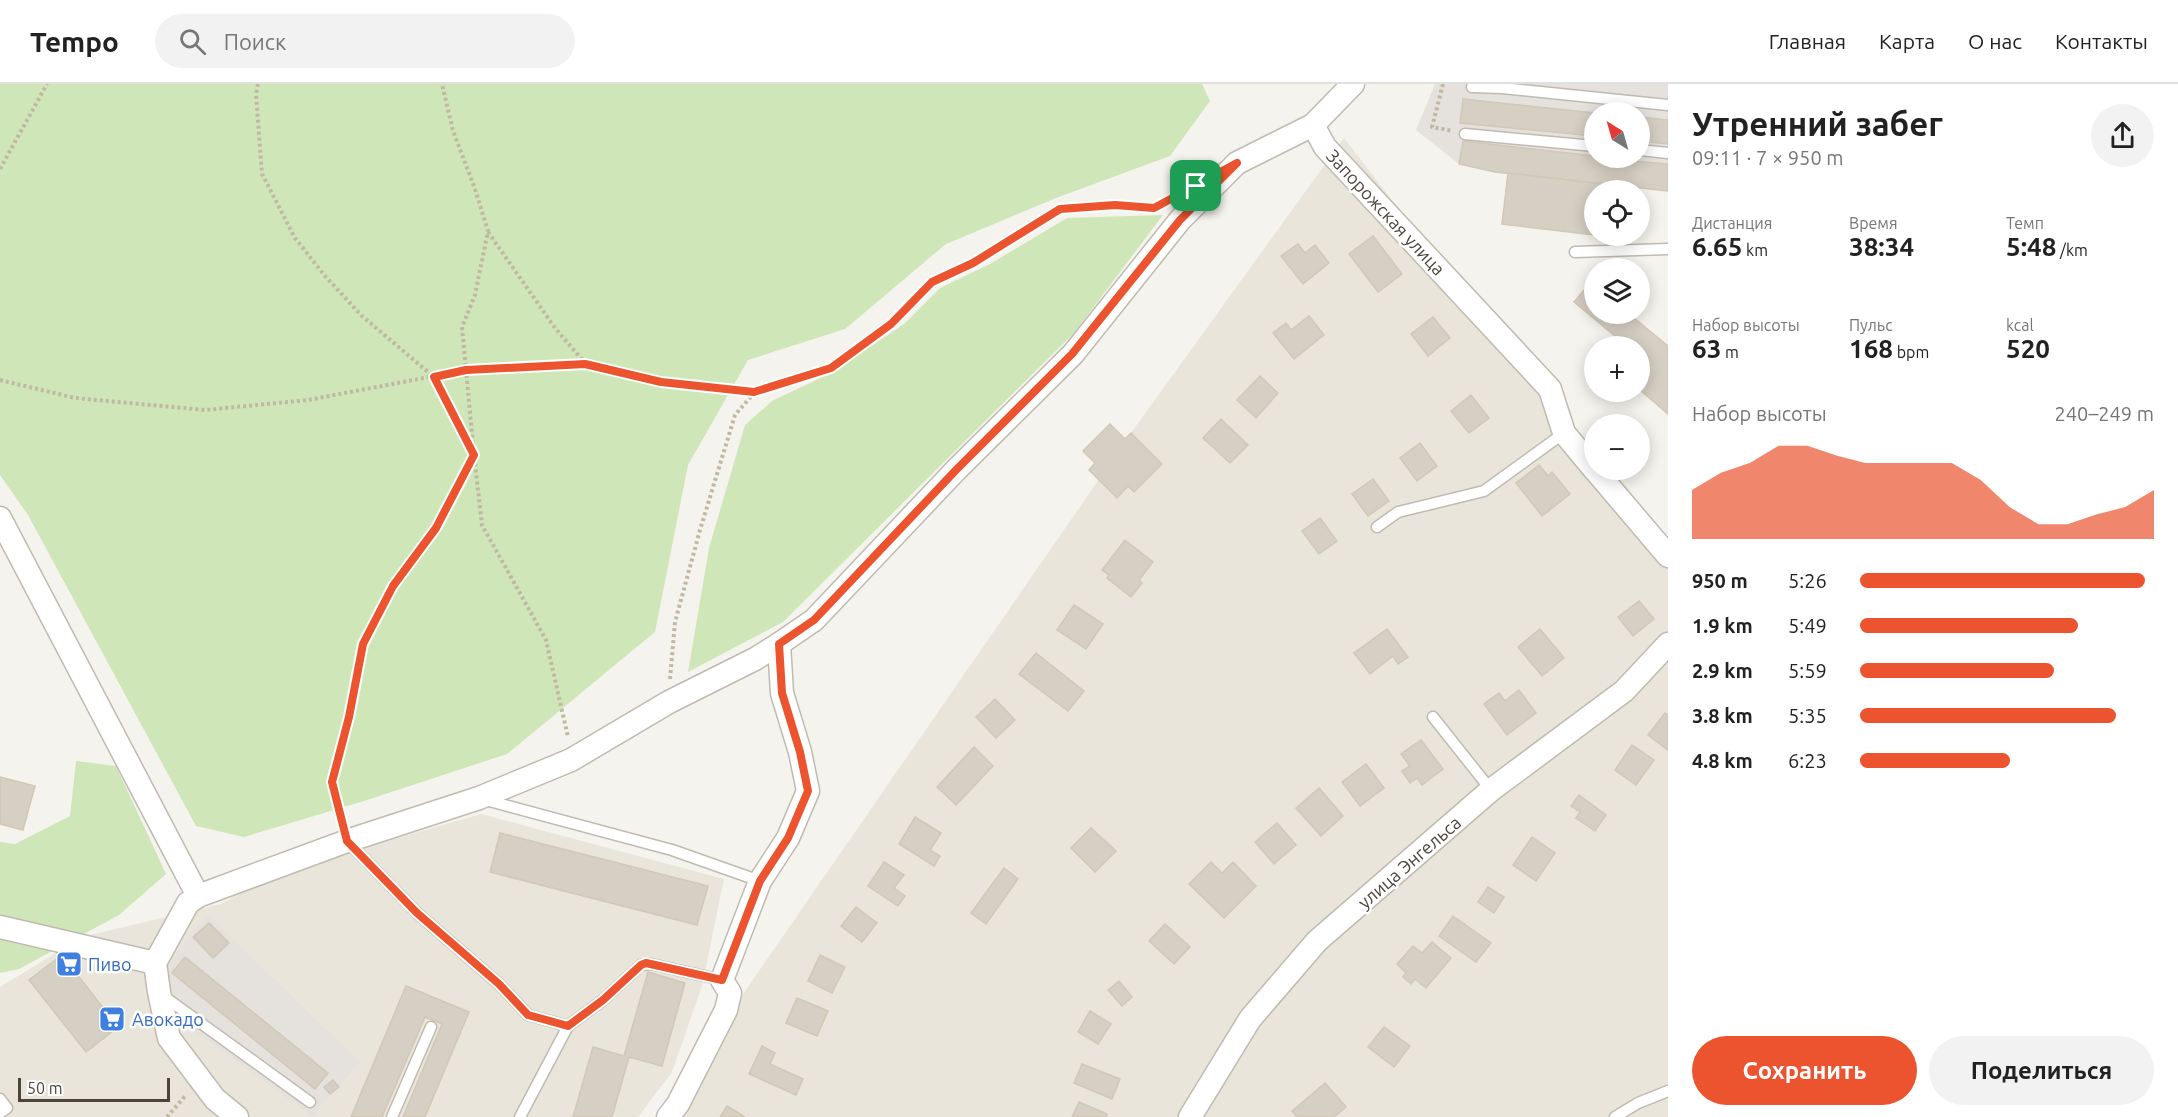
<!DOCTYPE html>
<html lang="ru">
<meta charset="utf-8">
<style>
body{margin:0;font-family:Ubuntu,sans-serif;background:#f2f2f2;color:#222;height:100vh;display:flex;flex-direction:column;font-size:22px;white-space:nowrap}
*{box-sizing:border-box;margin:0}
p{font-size:20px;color:#767676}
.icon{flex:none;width:33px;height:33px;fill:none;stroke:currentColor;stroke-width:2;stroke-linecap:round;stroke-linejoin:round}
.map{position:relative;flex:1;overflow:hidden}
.drawer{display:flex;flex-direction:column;background:#fff;width:510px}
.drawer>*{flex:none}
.needle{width:39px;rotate:323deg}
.controls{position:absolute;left:1584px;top:18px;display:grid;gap:12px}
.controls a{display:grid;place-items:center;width:66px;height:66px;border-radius:50%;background:#fff;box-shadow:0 3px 15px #0003;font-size:30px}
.scale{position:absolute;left:18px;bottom:15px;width:152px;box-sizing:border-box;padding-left:6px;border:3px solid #4a443a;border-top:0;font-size:16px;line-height:21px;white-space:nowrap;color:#4a443a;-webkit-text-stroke:4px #fff;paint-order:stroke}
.pin{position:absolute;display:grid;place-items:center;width:51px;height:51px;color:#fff;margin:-26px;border-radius:12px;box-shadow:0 3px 9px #0006}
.round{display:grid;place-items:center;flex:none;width:63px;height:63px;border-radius:32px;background:#f2f2f2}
.summary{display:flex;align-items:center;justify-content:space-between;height:102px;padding:0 24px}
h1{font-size:33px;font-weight:600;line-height:45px}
.metrics{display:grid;grid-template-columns:repeat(3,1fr);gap:9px;height:102px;padding:6px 24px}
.metrics div{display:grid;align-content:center}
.metrics b{font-size:26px;font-weight:600}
.metrics small{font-size:16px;font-weight:400}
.metrics p{font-size:16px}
.chart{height:168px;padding:12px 24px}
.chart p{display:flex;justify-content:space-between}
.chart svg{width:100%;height:108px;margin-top:6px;fill:#eb542e;opacity:.7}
.primary-button{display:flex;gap:12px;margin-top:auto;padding:12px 24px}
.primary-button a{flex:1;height:69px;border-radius:36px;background:#eb542e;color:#fff;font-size:24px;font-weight:600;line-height:69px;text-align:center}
.primary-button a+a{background:#f2f2f2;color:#222}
ul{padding:0 24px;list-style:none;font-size:20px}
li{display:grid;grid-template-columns:96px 72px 1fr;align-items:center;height:45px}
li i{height:15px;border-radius:8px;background:#eb542e}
header{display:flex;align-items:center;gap:36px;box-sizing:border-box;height:84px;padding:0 30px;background:#fff;border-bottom:2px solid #e0e0e0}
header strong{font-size:28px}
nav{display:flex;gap:33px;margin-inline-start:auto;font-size:21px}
.search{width:420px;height:54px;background:#f2f2f2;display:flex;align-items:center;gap:15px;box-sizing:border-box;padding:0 21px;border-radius:33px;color:#767676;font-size:22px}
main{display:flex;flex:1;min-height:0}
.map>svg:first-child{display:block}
</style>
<header>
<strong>Tempo</strong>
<div class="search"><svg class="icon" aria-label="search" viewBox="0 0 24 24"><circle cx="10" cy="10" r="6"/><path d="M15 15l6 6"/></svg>Поиск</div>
<nav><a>Главная</a><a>Карта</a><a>О нас</a><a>Контакты</a></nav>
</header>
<main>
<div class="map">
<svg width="1668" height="1033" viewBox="0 0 1668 1033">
<rect width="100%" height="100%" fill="#f5f3ed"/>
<g fill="#e9e5db">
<path d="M1344,54L1668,474V1033H658L1131,349Z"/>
<path d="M481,730L724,795L702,902L672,988L638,1033H0V903L82,853L221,820L276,789Z"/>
</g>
<g fill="#e5e2de" fill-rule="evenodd">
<path d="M1435,0H1668V107L1495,88L1459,80L1416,46ZM1594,28H1640V74H1594Z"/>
<path d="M207,830L360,978L312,1032L178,935L163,885Z"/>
</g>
<g fill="#cfe6b9">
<path d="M0,0H1202L1210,17L1170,72L1056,114L946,160L845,245L748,276L688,381L655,548L507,670L364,717L244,753L196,742L28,431L0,391Z"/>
<path d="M1163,131L1074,249L783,538L688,588L709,464L745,341L772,317L831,289L904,240L940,204L990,180L1067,134Z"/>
<path d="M76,677L116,682L166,790L119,831L19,885L0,889V758L15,760L70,732Z"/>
</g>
<g fill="#d6cfc3" stroke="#d1c8b6" stroke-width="1.5">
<path d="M1463,15L1594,29V52L1460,39Z"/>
<path d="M1640,33L1668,36V60L1640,57Z"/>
<path d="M1463,57L1594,72V74L1668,80V107L1495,88L1459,80Z"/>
<path d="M1508,89L1602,100V106H1594V151L1502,140Z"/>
<path d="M1373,152L1402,190L1378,208L1349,170Z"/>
<path d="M1298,160L1305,169L1315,161L1329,179L1303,200L1281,172Z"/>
<path d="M1591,198L1594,200V230H1629L1668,262V330L1640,306V262H1627L1574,218Z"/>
<path d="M1309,232L1324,251L1294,275L1273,249L1286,239L1291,246Z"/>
<path d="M1433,233L1450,254L1428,272L1411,250Z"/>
<path d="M1260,292L1278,309L1256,334L1237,316Z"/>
<path d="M1471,311L1489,334L1469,349L1451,327Z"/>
<path d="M1221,335L1248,361L1230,379L1203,354Z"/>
<path d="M1110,340L1125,355L1131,349L1162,380L1134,408L1128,402L1117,414L1089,386L1095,379L1083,367Z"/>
<path d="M1420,359L1437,382L1417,397L1400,374Z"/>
<path d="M1539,381L1548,392L1552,388L1570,410L1542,432L1516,399Z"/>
<path d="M1373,395L1389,417L1368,432L1352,410Z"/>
<path d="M1320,434L1337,457L1319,470L1302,447Z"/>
<path d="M1125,456L1153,478L1139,496L1142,499L1131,513L1107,494L1109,491L1102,486Z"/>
<path d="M1639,517L1654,535L1633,552L1618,533Z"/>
<path d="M1074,521L1103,540L1086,565L1057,546Z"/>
<path d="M1387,545L1408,573L1398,580L1393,572L1370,590L1354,569Z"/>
<path d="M1540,545L1564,574L1542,592L1518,563Z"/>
<path d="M1036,569L1084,607L1068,627L1019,590Z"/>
<path d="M1519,606L1536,629L1507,651L1484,620L1499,609L1505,617Z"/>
<path d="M995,615L1015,636L996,654L976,633Z"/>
<path d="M1665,629L1668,631V666L1648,651Z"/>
<path d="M1421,656L1443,685L1422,701L1417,694L1410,699L1402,687L1410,682L1401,670Z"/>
<path d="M1632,661L1654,676L1636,701L1615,686Z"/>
<path d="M974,663L993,682L956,721L937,703Z"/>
<path d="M1366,680L1384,704L1360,722L1342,698Z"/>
<path d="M0,693L35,702L23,746L0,740Z"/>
<path d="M1319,704L1343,732L1321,752L1296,724Z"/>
<path d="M1579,711L1606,731L1595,747L1576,734L1580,728L1571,722Z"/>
<path d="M915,733L941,749L930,766L940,772L934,782L899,760Z"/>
<path d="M1277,739L1296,761L1274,780L1255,758Z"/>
<path d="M1091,744L1116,767L1095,788L1071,764Z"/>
<path d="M500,749L708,802L697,841L490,788Z"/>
<path d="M1532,753L1555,769L1536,797L1513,781Z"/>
<path d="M884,778L904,791L894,804L905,812L898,822L868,802Z"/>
<path d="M1211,778L1222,789L1233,778L1256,802L1224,834L1189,800Z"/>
<path d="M1004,784L1018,795L986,840L971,829Z"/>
<path d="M1488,803L1504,813L1494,829L1478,818Z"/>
<path d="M856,823L877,839L862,858L841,842Z"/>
<path d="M1453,832L1491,859L1476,878L1439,852Z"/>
<path d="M209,839L229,859L213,874L193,853Z"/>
<path d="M1165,840L1190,863L1174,880L1149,857Z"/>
<path d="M1432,858L1451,874L1426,904L1415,895L1411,900L1403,893L1406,889L1397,880L1413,862L1422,869Z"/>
<path d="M62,871L118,943L86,968L29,896Z"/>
<path d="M820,871L845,883L832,909L808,897Z"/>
<path d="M185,873L328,989L315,1005L172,889Z"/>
<path d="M648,888L685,899L662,982L629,973L612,1033H573L593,963L624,972Z"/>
<path d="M1119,897L1132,913L1122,922L1108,906Z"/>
<path d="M406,902L469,928L425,1033H403L442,940L425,933L382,1033H351Z"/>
<path d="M797,914L828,927L817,952L786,939Z"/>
<path d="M1090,927L1111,940L1098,960L1078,948Z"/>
<path d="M1384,943L1410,962L1394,983L1368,963Z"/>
<path d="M762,962L775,969L770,980L803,995L796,1011L749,990Z"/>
<path d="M1082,980L1120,995L1112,1015L1074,999Z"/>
<path d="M333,996L339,1003L330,1010L324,1003Z"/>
<path d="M1325,999L1346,1023L1334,1033H1297L1292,1027Z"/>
<path d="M1079,1018L1107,1030L1106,1033H1072Z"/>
<path d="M727,1022L745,1033H720Z"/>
</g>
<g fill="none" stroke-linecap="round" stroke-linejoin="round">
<defs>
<g id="service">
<path d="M1502,0V4L1668,21"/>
<path d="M1472,3L1502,4"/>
<path d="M1465,50L1594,62"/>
<path d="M1640,66L1668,69"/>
<path d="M1575,168L1668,165"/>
<path d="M1377,443L1398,428L1484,407L1564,349"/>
<path d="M1433,633L1491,706"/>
<path d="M482,715L672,766L760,797"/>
<path d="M347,757L417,829L499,900L528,931L568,942"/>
<path d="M162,911L310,1018"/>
<path d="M0,1015L7,1024L0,1029"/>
<path d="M392,1033L431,943"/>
<path d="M520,1033L568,942L603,916L641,881L651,880L722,896"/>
<path d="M1615,1033L1638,1019L1668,1007"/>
</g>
<g id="minor">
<path d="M1313,41L1325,63L1550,305L1564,349L1594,385"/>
<path d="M1595,386L1668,472"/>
<path d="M0,434L198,812L188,819L155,879L159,908L169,954L215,1015L237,1033"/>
<path d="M198,812L347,757L479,714L571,676L669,618L755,575L779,560"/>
<path d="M0,843L155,879"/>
<path d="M668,1033L678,1020L726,926L730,909L722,896L760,797L788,754L808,707L800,668L782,609L779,560L814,536L956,386L1073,270L1180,136L1237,79L1313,41L1353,0"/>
<path d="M1190,1033L1250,935L1317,857L1491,706L1624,607L1668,560"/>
</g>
</defs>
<use href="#service" stroke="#c0bbb0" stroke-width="13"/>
<use href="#minor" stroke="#c0bbb0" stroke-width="25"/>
<g stroke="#c1b8a2" stroke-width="4" stroke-dasharray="3 3" stroke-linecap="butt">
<path d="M258,0L256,10L262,90L295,154L325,192L362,232L434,293L463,348L474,371L482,441L546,556L568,653"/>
<path d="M1443,0L1432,43L1453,47"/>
<path d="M0,85L47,0"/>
<path d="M488,148L555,244L585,279"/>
<path d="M0,296L75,314L205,326L308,316L466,286L585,280L661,298L754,308L831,284L891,240L932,198L973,179L1060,125L1115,121L1154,124L1168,117"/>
<path d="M670,595L675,538L700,446L735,331L754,309"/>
<path d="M342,738L332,698L349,633L363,560L393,502L436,444L474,371L462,243L475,211L488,147L474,102L453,47L442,0"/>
<path d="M167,1033L186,1011"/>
</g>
<use href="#service" stroke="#fff" stroke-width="10"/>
<use href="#minor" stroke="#fff" stroke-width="22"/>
</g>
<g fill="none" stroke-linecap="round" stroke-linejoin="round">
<defs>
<path id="route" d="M1237,79L1180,136L1072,270L956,386L814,536L779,560L782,609L800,668L808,707L788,754L760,797L722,896L646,879L641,881L603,916L568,942L528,931L499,900L417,829L347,757L332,698L349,633L363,560L393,502L436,444L474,371L434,293L466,286L585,280L661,298L754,308L831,284L891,240L932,198L973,179L1060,125L1115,121L1154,124Z"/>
</defs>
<use href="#route" stroke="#fff" stroke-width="12"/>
<use href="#route" stroke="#eb542e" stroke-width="8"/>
</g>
<defs>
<symbol id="supermarket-square" viewBox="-11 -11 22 22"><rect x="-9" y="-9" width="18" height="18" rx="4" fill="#3f7fe0" stroke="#fff"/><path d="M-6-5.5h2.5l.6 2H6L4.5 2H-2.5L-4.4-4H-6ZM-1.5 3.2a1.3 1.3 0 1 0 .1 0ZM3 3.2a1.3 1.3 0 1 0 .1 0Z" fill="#fff"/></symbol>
</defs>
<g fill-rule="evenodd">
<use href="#supermarket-square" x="54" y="865" width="30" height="30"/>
<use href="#supermarket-square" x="97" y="920" width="30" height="30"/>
</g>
<g text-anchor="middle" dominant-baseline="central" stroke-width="5" stroke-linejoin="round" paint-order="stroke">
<g font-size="18" fill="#4a443a" stroke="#fff">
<text transform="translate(1386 128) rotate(47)">Запорожская улица</text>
<text transform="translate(1409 778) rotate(-41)">улица Энгельса</text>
</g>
<g font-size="18" fill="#366cbe" stroke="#fff" text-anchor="start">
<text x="88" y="880">Пиво</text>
<text x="132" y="935">Авокадо</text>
</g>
</g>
</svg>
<div class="controls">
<a><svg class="needle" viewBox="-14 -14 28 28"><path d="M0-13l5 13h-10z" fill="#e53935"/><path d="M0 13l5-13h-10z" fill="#767676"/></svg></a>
<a><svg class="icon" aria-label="locate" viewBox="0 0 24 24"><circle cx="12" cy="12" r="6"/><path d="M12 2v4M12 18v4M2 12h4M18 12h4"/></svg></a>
<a><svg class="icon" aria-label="layers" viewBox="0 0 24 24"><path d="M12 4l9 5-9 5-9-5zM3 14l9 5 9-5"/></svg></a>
<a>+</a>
<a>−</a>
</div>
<div class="scale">50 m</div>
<div class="pin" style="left:1196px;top:102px;background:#1e9e55"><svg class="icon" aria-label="arrive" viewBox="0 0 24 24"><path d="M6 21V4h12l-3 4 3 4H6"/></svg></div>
</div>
<section class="drawer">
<div class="summary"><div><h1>Утренний забег</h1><p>09:11 · 7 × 950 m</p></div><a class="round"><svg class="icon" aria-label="share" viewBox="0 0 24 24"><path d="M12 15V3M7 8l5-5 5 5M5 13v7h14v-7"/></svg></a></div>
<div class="metrics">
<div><p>Дистанция</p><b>6.65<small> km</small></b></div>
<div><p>Время</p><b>38:34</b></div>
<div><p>Темп</p><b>5:48<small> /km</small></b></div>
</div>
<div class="metrics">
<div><p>Набор высоты</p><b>63<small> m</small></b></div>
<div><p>Пульс</p><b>168<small> bpm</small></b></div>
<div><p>kcal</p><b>520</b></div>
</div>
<div class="chart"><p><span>Набор высоты</span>240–249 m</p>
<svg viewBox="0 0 160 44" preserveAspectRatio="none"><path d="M0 44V24L10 17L20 13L30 6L40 6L50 10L60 13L70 13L80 13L90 13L100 20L110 31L120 38L130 38L140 34L150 31L160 24V44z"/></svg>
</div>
<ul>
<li><b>950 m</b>5:26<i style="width:97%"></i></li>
<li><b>1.9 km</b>5:49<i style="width:74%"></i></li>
<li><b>2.9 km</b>5:59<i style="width:66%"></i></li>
<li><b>3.8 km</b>5:35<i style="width:87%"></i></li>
<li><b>4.8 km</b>6:23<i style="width:51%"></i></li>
</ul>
<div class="primary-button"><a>Сохранить</a><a>Поделиться</a></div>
</section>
</main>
